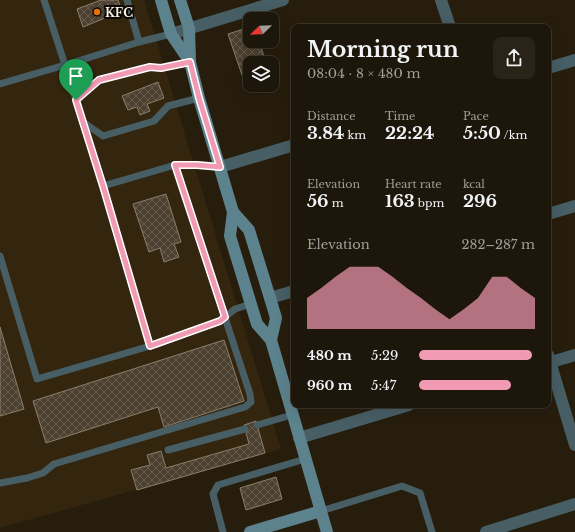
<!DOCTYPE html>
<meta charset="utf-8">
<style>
body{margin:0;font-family:"Libre Baskerville",serif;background:#2a2318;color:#f1f3f6;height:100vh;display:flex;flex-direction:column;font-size:15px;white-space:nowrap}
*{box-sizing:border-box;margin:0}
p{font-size:13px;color:#a09f9c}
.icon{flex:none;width:22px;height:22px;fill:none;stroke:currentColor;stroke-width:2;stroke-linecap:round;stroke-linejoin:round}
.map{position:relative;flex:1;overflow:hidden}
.panel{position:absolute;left:291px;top:24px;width:260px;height:384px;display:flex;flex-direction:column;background:#1d160a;border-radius:8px;box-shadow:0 4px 16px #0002,0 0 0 1px #3b352b}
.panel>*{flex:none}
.needle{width:26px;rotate:247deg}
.tools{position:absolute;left:243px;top:12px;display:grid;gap:8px}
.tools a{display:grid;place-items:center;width:36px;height:36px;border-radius:8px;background:#1d160a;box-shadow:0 4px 16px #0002,0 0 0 1px #3b352b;font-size:20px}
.pin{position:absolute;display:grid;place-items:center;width:34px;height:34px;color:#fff;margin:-41px -17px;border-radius:50% 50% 50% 0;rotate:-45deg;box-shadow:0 0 4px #0007}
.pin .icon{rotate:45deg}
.round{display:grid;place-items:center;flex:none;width:42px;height:42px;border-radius:8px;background:#2a2318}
.headline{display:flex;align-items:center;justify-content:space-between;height:68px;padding:0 16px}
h1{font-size:22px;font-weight:700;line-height:30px}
.stats{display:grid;grid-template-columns:repeat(3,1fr);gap:6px;height:68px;padding:4px 16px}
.stats div{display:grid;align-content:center}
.stats b{font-size:17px;font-weight:700}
.stats small{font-size:11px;font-weight:400}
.stats p{font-size:11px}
.chart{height:112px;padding:8px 16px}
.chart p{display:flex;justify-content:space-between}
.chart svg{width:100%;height:72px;margin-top:4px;fill:#f19ab3;opacity:.7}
ul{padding:0 16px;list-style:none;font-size:13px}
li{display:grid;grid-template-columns:64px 48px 1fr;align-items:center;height:30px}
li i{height:10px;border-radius:5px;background:#f19ab3}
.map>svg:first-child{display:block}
</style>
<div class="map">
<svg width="575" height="532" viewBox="0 0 575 532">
<defs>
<pattern id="building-cross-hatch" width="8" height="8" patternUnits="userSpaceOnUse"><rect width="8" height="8" fill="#4c4030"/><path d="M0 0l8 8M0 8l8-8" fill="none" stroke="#675c4e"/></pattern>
</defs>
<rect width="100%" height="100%" fill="#271d0d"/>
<path fill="#33250e" d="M0,0H144L281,449L0,528Z"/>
<g fill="url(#building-cross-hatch)" stroke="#8b7e6c">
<path d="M101,0H118L122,11L83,27L77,9Z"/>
<path d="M250,27V41H259L266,63H250V72L242,75L228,34Z"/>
<path d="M158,82L164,98L147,104L150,111L140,115L137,107L128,110L122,96Z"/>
<path d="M166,194L181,242L174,244L179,257L164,262L160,248L149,252L133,204Z"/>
<path d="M0,327L24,409L0,416Z"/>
<path d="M224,340L244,401L164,427L158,407L46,443L33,401Z"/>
<path d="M256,421L265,453L137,490L131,470L150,465L147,455L161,451L166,468L249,444L244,425Z"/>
<path d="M276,477L282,499L246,510L240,488Z"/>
</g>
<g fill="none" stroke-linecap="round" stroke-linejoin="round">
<g stroke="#475e65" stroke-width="7">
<path d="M44,0L65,65L139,42"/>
<path d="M127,0L139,42L171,34"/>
<path d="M0,84L65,65L103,186"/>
<path d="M76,99L99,80L150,67L161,68L190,62"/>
<path d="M83,122L103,136L154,121L168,106L199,98"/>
<path d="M175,165H197L220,167"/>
<path d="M0,256L37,379L157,344L220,321L235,309L251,304"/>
<path d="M257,425L292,415"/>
<path d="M168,450L245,429"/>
<path d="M0,483L27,478L43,473L54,464L245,407L251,402L250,394L175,165L103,186L150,346"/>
<path d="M321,511L402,486L420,493L432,532"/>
<path d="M223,532L213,494L218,485L305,459"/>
</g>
<g stroke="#475e65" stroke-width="12">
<path d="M441,0L450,27"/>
<path d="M171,34L283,0"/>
<path d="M548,68L575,60"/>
<path d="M220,167L294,145"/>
<path d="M548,214L575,206"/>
<path d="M270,298L294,291"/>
<path d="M548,355L575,445"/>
<path d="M548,363L575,355"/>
<path d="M299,438L409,405"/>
<path d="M486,532L575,504"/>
</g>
<g stroke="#5c828e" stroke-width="12">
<path d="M161,0L171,34L190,62"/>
<path d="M180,0L189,28L190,62L199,98L233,212L230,236L257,324L271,340L327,532"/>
<path d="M233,212L249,230L270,298L276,318L271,340"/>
<path d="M250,532L321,511"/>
</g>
</g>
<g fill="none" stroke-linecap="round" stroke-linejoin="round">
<defs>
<path id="route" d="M190,62L199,98L220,167L197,165H175L225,317L220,321L150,346L103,186L76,100L99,80L150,67L161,68Z"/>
</defs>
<use href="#route" stroke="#fff" stroke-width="8"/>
<use href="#route" stroke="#f19ab3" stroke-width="5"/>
</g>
<circle fill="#e8710a" stroke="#0d0803" stroke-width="1.5" cx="97" cy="12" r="4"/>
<g text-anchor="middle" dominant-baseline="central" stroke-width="4" stroke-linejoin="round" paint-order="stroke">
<g font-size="12" font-weight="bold" fill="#faf3e9" stroke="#0d0803" text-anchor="start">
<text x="105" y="12">KFC</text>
</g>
</g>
</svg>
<div class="tools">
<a><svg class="needle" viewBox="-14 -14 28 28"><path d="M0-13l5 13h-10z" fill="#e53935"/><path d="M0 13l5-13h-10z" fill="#a09f9c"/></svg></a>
<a><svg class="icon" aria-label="layers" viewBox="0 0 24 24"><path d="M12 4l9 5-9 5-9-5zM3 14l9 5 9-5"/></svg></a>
</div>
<div class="pin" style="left:76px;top:100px;background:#1e9e55"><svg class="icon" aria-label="arrive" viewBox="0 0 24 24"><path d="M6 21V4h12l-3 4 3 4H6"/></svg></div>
<section class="panel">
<div class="headline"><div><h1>Morning run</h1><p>08:04 · 8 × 480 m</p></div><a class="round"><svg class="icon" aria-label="share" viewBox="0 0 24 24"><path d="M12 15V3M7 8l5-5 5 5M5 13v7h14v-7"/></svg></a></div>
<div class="stats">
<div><p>Distance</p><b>3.84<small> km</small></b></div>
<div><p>Time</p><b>22:24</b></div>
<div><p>Pace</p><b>5:50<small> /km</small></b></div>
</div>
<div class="stats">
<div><p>Elevation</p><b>56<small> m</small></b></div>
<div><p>Heart rate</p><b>163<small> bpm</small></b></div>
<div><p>kcal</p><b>296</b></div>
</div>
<div class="chart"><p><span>Elevation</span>282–287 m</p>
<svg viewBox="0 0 160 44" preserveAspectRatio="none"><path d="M0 44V25L10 19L20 12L30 6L40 6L50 6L60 12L70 19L80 25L90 32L100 38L110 32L120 25L130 12L140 12L150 19L160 25V44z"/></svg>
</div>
<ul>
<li><b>480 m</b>5:29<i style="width:97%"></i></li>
<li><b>960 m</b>5:47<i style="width:79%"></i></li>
</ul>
</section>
</div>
